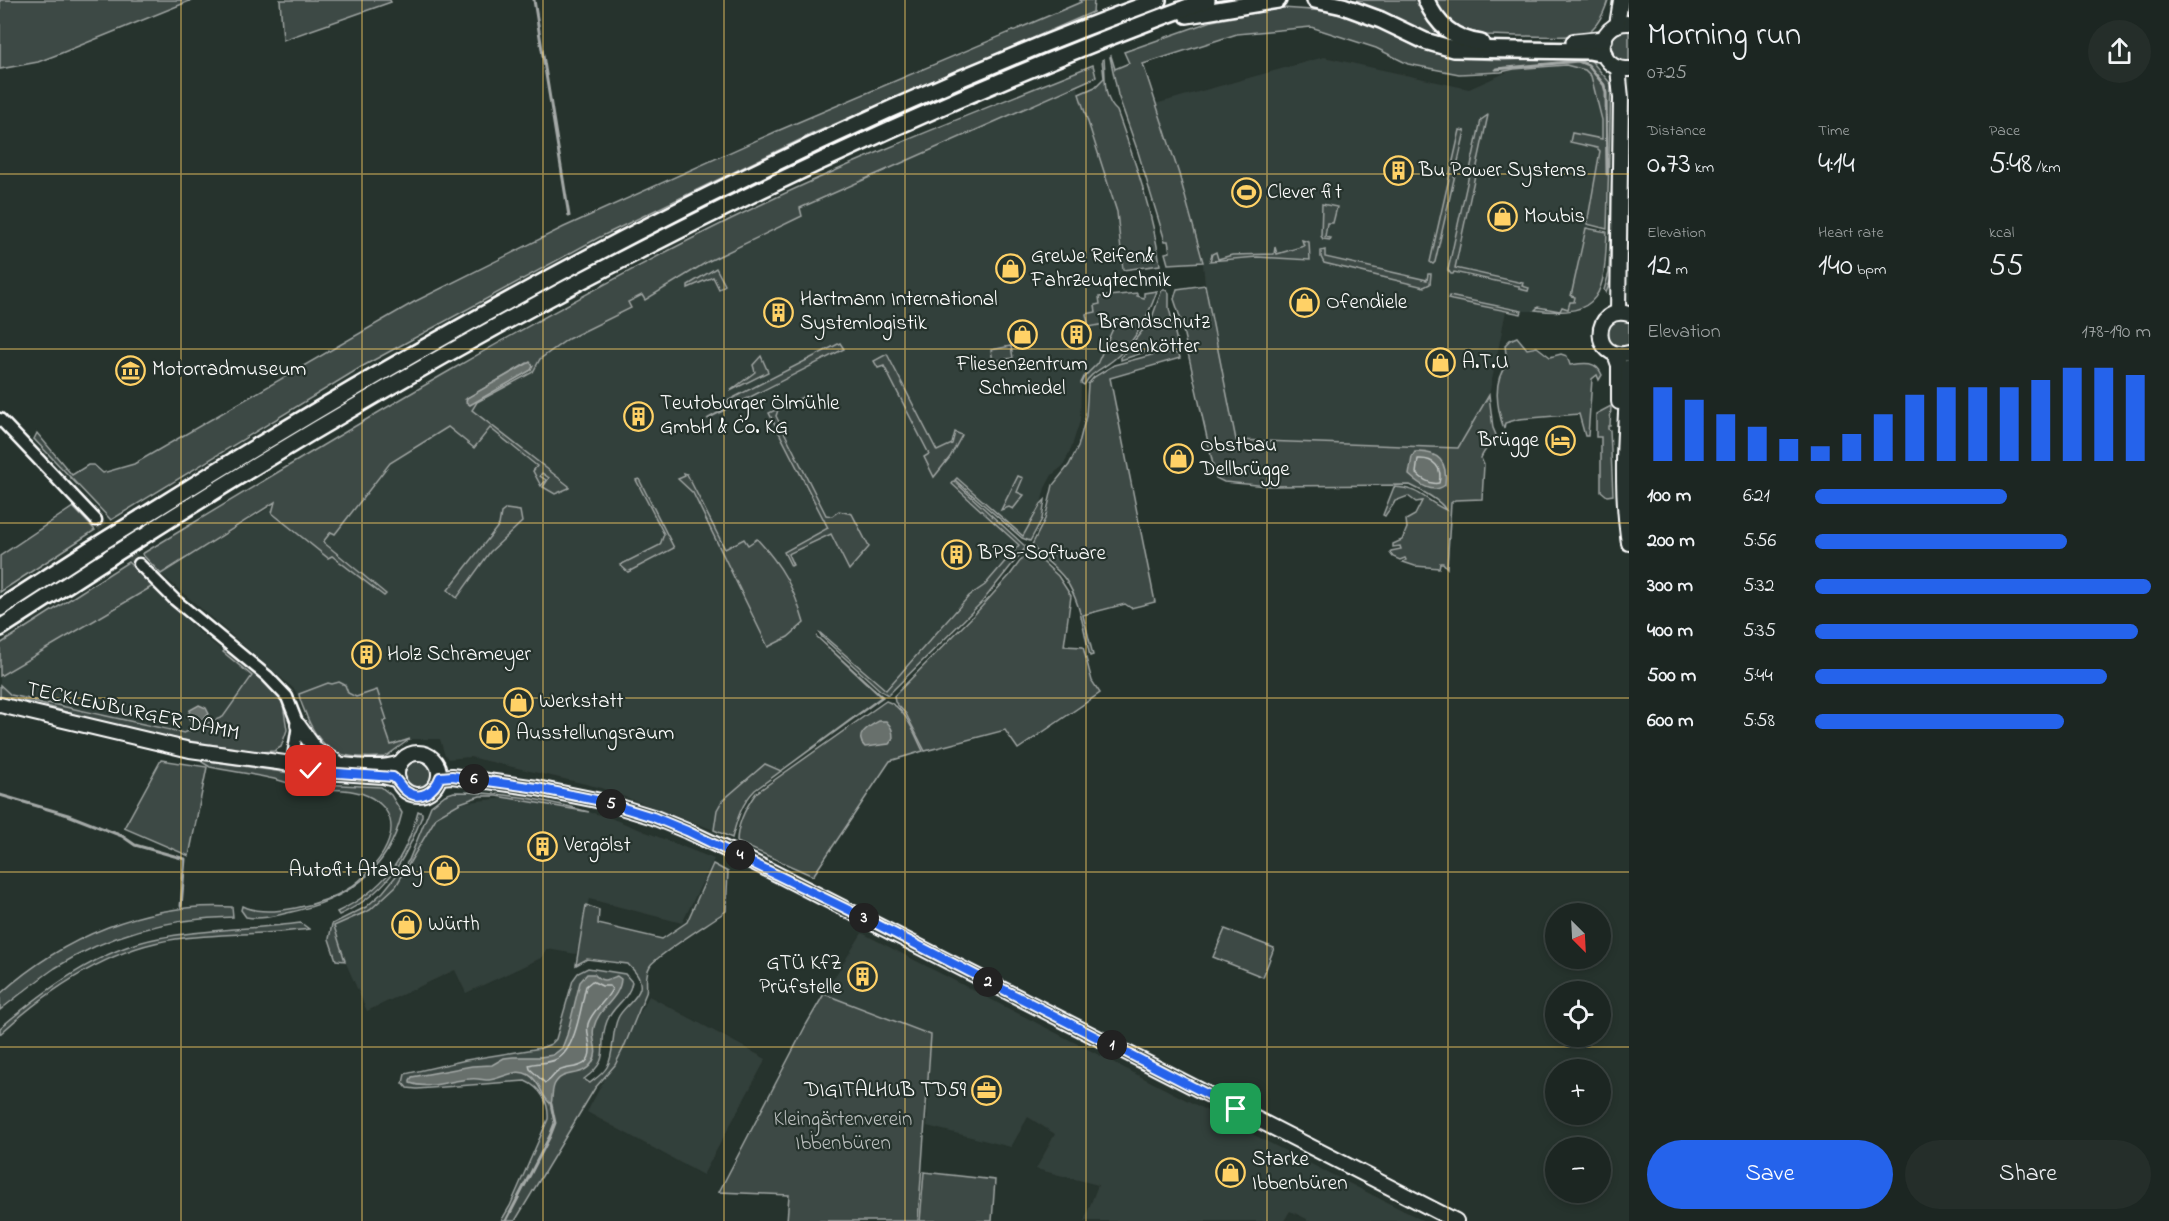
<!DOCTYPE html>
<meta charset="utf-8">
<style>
body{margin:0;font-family:"Indie Flower",sans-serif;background:#252e2a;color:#f1f3f6;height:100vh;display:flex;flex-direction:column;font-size:22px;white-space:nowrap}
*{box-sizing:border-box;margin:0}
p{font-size:20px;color:#a0a5a5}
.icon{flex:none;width:33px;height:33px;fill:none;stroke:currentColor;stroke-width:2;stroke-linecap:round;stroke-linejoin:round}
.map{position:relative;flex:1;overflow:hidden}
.drawer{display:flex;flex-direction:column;background:#1c2622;width:540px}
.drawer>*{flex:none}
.needle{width:39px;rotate:156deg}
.fabs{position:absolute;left:1545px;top:903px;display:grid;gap:12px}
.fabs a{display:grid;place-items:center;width:66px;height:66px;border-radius:50%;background:#1c2622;box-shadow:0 3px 9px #0003,0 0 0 2px #3a4340;font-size:30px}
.pin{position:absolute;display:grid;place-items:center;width:51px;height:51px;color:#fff;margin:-26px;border-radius:12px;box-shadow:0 3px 9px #0006}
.km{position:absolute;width:30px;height:30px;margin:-15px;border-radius:50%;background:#222;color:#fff;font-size:16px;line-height:30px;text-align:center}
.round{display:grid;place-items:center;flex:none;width:63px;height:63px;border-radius:32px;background:#252e2a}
.headline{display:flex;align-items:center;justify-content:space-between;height:102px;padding:0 18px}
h1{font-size:33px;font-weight:600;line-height:45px}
.stats{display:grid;grid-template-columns:repeat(3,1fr);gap:9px;height:102px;padding:6px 18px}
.stats div{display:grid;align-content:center}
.stats b{font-size:30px;font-weight:600}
.stats small{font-size:16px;font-weight:400}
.stats p{font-size:16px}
.chart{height:168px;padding:12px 18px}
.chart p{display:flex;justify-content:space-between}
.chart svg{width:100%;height:108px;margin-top:6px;stroke:#2563eb;stroke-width:6}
.action{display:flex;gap:12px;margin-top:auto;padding:12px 18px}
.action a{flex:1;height:69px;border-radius:36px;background:#2563eb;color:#fff;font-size:24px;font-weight:600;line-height:69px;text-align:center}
.action a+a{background:#252e2a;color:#f1f3f6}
ul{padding:0 18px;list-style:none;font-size:20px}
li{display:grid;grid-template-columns:96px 72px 1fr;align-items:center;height:45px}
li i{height:15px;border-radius:8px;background:#2563eb}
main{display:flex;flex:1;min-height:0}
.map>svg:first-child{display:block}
</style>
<main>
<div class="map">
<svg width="1629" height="1221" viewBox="0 0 1629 1221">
<rect width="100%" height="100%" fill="#26332d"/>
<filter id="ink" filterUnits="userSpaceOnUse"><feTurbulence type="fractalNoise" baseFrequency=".0167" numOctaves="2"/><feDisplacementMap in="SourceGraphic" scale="12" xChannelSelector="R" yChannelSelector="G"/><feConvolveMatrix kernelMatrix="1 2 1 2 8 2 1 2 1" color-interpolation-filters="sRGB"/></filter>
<g filter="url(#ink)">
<g fill="#333f3a">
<path d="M1324,57L1469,89L1514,69L1566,65L1585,69L1591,76L1602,120V162L1576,307L1560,311H1506L1489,395L1458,448L1236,440L1205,285L1202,253L1179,174L1155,104Z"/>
<path d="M1077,85L1117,212L1123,270L1099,297L1100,305L1116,321L1097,364L1084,377L1081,383L1080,421L1071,449L1063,466L1052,475L1045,488L1041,504L1023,536L957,478L952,484L1019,545L985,585L969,596L886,691L819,632L815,637L881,697L780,771L764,764L722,801L717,810L714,830L598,787L470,757L448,759L444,753L440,739H410L385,757L348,755L335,751L318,739L295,690L161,574L451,397L551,339L800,208Z"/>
<path d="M153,586L197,630L252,675L223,717L184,733L11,695L0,685V676Z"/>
<path d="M504,798L589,812L608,817L714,859L682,923L589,899L576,954L547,949L541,958L466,993L455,970L367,1011L345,961L334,926L370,910L396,886L437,816L460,803Z"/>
<path d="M862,933L1303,1160L1424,1221H1307V1219L1290,1211L1284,1221H1084L1098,1185L1036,1169L1055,1134L1028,1117L1011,1147L927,1126L931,1035L824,994Z"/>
<path d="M649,996L766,1059L703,1175L587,1112Z"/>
</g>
<g fill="#3e4944" stroke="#9ea4a2" stroke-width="1.5" fill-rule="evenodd">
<path d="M0,0H192L59,54L38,62L0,69Z"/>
<path d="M280,0H390L391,2L283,40Z"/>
<path d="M1080,0H1094L1093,12L812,134L598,238L363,366L111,520L34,439L37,433L72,475L88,465H94L103,473L134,464L414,302L564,227L775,132L1081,2Z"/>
<path d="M1346,0H1421L1467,45L1445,42Z"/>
<path d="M1435,0H1608C1604,13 1597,28 1585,34C1576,39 1500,35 1485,35C1463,31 1443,22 1435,0Z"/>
<path d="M1282,8L1326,11L1372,24L1418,48L1453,58L1502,60L1588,57L1611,84L1607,229L1587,224L1600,151L1597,148L1570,142L1572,133L1602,139V120L1591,76L1585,70L1566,65L1514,69L1501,72L1459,74L1408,64L1376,48L1311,27L1237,34L1143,64L1179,174L1203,262L1168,264L1165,253L1170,252L1168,241H1165L1138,152L1118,95L1110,57L1111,56L1115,69L1129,63L1124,52L1212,21Z"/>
<path d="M1625,30L1629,31V63C1606,62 1602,36 1625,30Z"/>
<path d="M1104,59C1106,76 1102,98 1117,111C1135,162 1153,212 1160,265L1123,270L1117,212L1079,94L1095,87L1104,78L1102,60Z"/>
<path d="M1093,65L1096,77L800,208L802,216L707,262L645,300L642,295L628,302L631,308L568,339L540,359L533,372L477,402L472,410L569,486V488L555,494L543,487L549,478L542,473L540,476L546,480L541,486L533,471L537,466L490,428L474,448L448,427L390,463L335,534L331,532L323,542L386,594L384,596L332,556L328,558L272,513L275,502L161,574L142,554C336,437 529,319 731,219C849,161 971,114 1093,65ZM527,363L531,370L476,400L466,399Z"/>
<path d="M1614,88L1616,165L1613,215L1611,279L1606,293L1604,290L1609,273Z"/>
<path d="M1488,115L1455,268L1523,283L1522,286L1529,288L1528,291L1519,289V286L1454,272L1453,274H1451L1448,270L1481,120Z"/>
<path d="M1460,130L1465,131L1435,262L1433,264L1430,262Z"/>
<path d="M1322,204L1337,207L1333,223H1327L1325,237L1331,238L1330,240L1323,239L1321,236Z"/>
<path d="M1586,228L1607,232C1604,289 1605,319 1535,310L1538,307L1560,311L1562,307L1568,309L1570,302H1574L1575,297L1571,296Z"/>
<path d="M1302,240L1309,242L1310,260L1257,257L1210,261L1212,254L1216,252L1218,259L1232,255L1274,254L1275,247L1277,254L1304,246Z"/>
<path d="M1325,250V257L1427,280L1428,274H1431L1430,284L1424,287L1324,263L1321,257V251Z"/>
<path d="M716,268L725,285L719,289L713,277L688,288V285Z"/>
<path d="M1205,285L1236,440L1458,448L1489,395L1493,428L1496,435C1492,444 1485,448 1481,458L1484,465L1482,499L1455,500L1451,503L1447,568L1443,563H1440L1439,568L1415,566L1403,562L1406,560L1405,558L1400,560L1393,557L1390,553L1391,551L1401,549L1400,546L1393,547V544L1402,540L1407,528L1406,520L1415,515L1422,501L1416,502L1408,496L1395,501C1393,507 1388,510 1385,516L1383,515L1394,487C1421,488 1425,501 1446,510C1441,501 1421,490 1410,485L1268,486L1224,482L1216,478L1180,317L1174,299L1177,289Z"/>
<path d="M1162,290H1166L1169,294V308L1178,346L1148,351L1121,360V357L1151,320Z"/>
<path d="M1157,291C1148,317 1134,344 1112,361C1102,369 1090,373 1084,385L1081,383L1084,377L1097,364L1116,322L1089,327L1086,314L1096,312L1095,305L1100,304L1099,297L1137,293V296L1144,298V293Z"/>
<path d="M1449,296L1522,311L1521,314L1452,300L1448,299Z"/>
<path d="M1615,319L1629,320V346L1617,347L1613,345C1604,336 1606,326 1615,319Z"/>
<path d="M1517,337L1527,349L1537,347L1550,357L1561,354L1567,356L1570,365C1583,363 1596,360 1602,375L1599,380L1597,375L1592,379L1588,436H1585L1579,414L1519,419L1505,423L1504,429C1497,409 1492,381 1507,364L1505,345L1510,340Z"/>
<path d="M840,343L844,349L707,419L730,406L727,401Z"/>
<path d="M1011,346L1013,358L993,361L991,350Z"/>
<path d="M1163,352L1179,354L1180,358L1110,378L1155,602L1131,608L1125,604L1083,615L1093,655L1090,656C1083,629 1081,602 1065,579C1056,566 1040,558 1032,545L1045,519L1053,485L1069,465L1078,447L1086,416L1088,384L1094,377L1114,365Z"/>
<path d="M887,354L937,451L952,444L955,432L962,435L950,457L934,477L924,457L929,454L884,366L878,368L874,361Z"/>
<path d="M761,356L768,372L730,391L755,372L753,365Z"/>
<path d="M807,395L778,410L776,416L826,515L832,516L839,511L852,514L869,547L849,570L831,534L788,554L793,565L791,566L784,552L828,528L769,413Z"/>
<path d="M1611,406L1610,426H1608V429L1610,430L1613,495L1607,496L1601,491V437H1596V414Z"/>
<path d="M684,473L687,474L725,549L744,539L748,545L757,539C782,566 794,588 804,623L788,637L768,647L693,493L678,479L685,476Z"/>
<path d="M1018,476L1023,478L1017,492L1024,495L1013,509L1009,507L1001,510Z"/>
<path d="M957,478L1023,536L1041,504L1045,500L1042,519L1030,541L1022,538L955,480Z"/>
<path d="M639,479L674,548L628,572L620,565L660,545L664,534L636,480Z"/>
<path d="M954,481L1026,547L982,602L888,695L881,691L822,637L819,632L886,690L969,596L985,585L1019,545L952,484Z"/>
<path d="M73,507L95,530L0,592V556Z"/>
<path d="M506,509L520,511L522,522L490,552L457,598L448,590L499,525L501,513Z"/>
<path d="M1029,549L1058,576L1071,596L1064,646L1083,647L1092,681L1100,693L1018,749L1005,730L925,751L906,714L895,702L894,696L975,614L1010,575Z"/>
<path d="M128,562L153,586L0,676V644Z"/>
<path d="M816,636L883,697L755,790C741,804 737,820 732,838L714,830L717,810L722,801L765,764L781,771L881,697Z"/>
<path d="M226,649L260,675L278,695L283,704L287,730L281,747L274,751L260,752L183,740L102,723L37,703L0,698V685L11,695L184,733L223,717L252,676L223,652Z"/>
<path d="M339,682L345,685L348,693L356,697L377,690L387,720L383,722L391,745L410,739L385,757C345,759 323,756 307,717C304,709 300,702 299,694L328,683L332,684Z"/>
<path d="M886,701C905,706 915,735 923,751L890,761L813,876L737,842C737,824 746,807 756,793Z"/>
<circle cx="418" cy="774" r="15"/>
<path d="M161,760L207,767L189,856L124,828Z"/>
<path d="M202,760L303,775L312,782L321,784L381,787L391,795L402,813C388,873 345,901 287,913C275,916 259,920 246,917L241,910L242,906C268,919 324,904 348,889C377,870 414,823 372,798C352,786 326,791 305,788C293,785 281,780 269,778C250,774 230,771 210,767L202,762Z"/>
<path d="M454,792C499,792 547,800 589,812L496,796H480L460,803L437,816L396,886L370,910L334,926L345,961L336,960L329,939L332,924L366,907L383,892L409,860L431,806L445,795Z"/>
<path d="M418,811L422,813V816C405,862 385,894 339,915L337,912C384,889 405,861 418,811Z"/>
<path d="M713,864L728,872L726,911C714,920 654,957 650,966C644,976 648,983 646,993L624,1047L615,1065L595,1088L515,1221H501L510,1206L548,1119C549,1102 541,1088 525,1081L417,1089L407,1088L403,1083L405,1074L466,1060L541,1048L551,1044L556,1039L573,980L578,973L588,968L625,974L632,982C629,1000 614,1004 607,1021C596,1049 614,1057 584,1079L590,1083C595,1079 603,1074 607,1067C615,1053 611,1033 618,1018C623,1007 637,1000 640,988C642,978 634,971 628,964L587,959L576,965L586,905L599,910L598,924L662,939L687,922Z"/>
<path d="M232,907L233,917C170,918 109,934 55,968C36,981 18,996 0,1010V994C63,937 146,902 232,907Z"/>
<path d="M301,923L309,929C265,935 220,933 176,939C110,948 48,990 0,1034V1028C45,990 99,949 159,938C206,929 254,929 301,923Z"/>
<path d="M1225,929L1274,948L1263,977L1213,957Z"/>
<path d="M824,994L931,1035L918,1221H787L789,1195L719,1192L806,1025Z"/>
<path d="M924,1172L995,1180L992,1221H920Z"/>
</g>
<g fill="#67706c" stroke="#a4a9a7" stroke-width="1.5">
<path d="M530,362L533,366L531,370L470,405L466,402L467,398Z"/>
<path d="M1415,452C1439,451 1448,462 1445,485C1433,495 1419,484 1409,475L1412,457Z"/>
<path d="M199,705L206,708L209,714L202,719L190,720L188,716L190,710Z"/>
<path d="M879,721H886C892,727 893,731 893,739L889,744L865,747C853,735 868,727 879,721Z"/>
<path d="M587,974H594C602,983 607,980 617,976L621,979C620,999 598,1008 594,1027C590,1040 601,1050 592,1063C582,1078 563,1070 556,1082C551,1088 553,1098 551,1104C541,1097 541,1082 529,1075C515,1067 503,1079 489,1080C483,1080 477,1078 470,1079C452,1080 428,1090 410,1083V1080L412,1077L472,1066L492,1065L504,1058L513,1057H540L553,1055L562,1048L567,1035L580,982Z"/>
</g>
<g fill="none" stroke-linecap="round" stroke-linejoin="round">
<g stroke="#c2c6c4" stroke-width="1.5">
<path d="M1418,459C1434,458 1443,468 1439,483C1430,485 1422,479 1416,473Z"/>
<path d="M592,981L602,986H610L612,989C606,1002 592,1010 588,1024C586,1033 590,1040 590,1048C591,1071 570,1065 559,1071C553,1074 551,1081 545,1083L530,1069L529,1065C537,1062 549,1064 557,1059C576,1049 581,1006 586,986Z"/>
</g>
<g stroke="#a4a9a7" stroke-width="3">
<path d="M534,0L569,216"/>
<path d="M1496,69L1578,61L1588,65L1604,85L1606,93L1607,174"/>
<path d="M0,795L68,815L122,836L135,845L185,859L181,906"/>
<path d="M506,1221L550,1136L555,1123L551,1104"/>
</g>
<path stroke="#3c4742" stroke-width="10" stroke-dasharray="10 5" stroke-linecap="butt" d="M96,520L139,564"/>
<defs>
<g id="minor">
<path d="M0,419L96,520"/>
<path d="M139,564L175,600L267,676L287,697L298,725L292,764"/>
</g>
<g id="major">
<path d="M1629,23C1594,22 1594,71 1629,69"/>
<path d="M1617,25L1621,0"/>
<path d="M1618,312L1621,98L1618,68"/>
<path d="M1629,314C1591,304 1591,363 1629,353"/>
<path d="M1615,354L1619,365V402"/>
<path d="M1629,367C1625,426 1620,485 1629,543"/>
<path d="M0,705L190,750L292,764L311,771L383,776L398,780"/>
<path d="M298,725L316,750L334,760"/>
<circle cx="418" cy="774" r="21"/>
<path d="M295,763C328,759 372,774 400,763"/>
<path d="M440,777L452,776L537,788L601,801L653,817L687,831L755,863L912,943L1456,1221"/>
</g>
<g id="highway">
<path d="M1315,0L1343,6L1381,20L1425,41L1453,49L1589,51L1604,54"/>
<path d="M1426,0C1437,25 1453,39 1481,43"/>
<path d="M1187,15L1278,0"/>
<path d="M1574,42L1604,39"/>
<path d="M141,518C463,316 800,131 1158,0"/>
<path d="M140,538C476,324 831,138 1207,0"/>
<path d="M0,608L91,549"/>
<path d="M0,628L110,557"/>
</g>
</defs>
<use href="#minor" stroke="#fff" stroke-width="15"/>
<use href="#major" stroke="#fff" stroke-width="18"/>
<use href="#highway" stroke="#fff" stroke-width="20"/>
<use href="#minor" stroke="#26332d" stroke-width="10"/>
<use href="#major" stroke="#26332d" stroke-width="14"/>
<use href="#highway" stroke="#26332d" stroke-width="15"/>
<defs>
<g id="highway-bridge">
<path d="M91,549L141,518"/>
<path d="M110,557L140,538"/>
</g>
</defs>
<use href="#highway-bridge" stroke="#fff" stroke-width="20" stroke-linecap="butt"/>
<use href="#highway-bridge" stroke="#26332d" stroke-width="15"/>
</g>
</g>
<g fill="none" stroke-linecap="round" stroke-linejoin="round" filter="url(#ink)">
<defs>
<path id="route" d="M311,771L393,777C399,781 400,787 406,791C420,802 435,791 440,777L452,776L537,788L601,801L653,817L687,831L861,916L1236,1109"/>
</defs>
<use href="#route" stroke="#fff" stroke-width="12"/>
<use href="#route" stroke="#2563eb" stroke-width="8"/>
</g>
<path fill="none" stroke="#ffd166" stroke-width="1.5" stroke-opacity="0.55" d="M181,0V1221M362,0V1221M543,0V1221M724,0V1221M905,0V1221M1086,0V1221M1267,0V1221M1448,0V1221M0,174H1629M0,349H1629M0,523H1629M0,698H1629M0,872H1629M0,1047H1629"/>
<defs>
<symbol id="building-ring" viewBox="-11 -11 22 22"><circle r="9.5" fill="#26332d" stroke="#ffd166" stroke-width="1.5"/><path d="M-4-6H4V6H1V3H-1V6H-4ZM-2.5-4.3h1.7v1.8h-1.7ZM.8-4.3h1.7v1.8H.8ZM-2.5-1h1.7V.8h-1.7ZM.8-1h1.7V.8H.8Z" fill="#ffd166"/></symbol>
<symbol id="stadium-ring" viewBox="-11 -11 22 22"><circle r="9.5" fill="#26332d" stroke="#ffd166" stroke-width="1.5"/><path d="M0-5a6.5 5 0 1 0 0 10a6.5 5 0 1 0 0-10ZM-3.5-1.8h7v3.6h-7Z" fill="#ffd166"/></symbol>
<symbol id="shop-ring" viewBox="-11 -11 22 22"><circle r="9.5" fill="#26332d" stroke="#ffd166" stroke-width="1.5"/><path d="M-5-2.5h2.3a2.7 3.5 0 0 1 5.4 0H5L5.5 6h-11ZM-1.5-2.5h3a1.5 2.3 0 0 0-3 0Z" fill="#ffd166"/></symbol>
<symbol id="museum-ring" viewBox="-11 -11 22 22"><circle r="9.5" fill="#26332d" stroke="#ffd166" stroke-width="1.5"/><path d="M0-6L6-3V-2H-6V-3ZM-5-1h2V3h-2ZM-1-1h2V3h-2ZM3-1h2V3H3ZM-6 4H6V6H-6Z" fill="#ffd166"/></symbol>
<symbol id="hotel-ring" viewBox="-11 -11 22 22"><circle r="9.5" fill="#26332d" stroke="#ffd166" stroke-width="1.5"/><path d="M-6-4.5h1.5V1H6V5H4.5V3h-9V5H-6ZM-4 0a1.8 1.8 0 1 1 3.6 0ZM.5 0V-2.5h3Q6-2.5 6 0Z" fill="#ffd166"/></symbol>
<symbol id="office-ring" viewBox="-11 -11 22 22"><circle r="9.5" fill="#26332d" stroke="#ffd166" stroke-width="1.5"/><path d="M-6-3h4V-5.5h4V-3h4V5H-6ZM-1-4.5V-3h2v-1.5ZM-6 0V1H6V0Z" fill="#ffd166"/></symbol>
</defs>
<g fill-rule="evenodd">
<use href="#building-ring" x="1382" y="154" width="33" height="33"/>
<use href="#stadium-ring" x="1230" y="176" width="33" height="33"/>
<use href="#shop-ring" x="1486" y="200" width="33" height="33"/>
<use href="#shop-ring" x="994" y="252" width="33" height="33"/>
<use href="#shop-ring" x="1288" y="286" width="33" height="33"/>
<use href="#building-ring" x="762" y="296" width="33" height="33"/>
<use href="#shop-ring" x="1006" y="318" width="33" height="33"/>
<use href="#building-ring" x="1060" y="318" width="33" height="33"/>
<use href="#shop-ring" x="1424" y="346" width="33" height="33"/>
<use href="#museum-ring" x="114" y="354" width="33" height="33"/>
<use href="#building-ring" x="622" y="400" width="33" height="33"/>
<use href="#hotel-ring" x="1544" y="424" width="33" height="33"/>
<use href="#shop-ring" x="1162" y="442" width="33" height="33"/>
<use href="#building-ring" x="940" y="538" width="33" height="33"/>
<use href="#building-ring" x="350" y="638" width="33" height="33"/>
<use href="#shop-ring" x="502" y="686" width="33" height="33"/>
<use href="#shop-ring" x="478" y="718" width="33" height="33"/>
<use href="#building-ring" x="526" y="830" width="33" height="33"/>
<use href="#shop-ring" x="428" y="854" width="33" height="33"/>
<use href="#shop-ring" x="390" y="908" width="33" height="33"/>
<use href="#building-ring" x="846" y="960" width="33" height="33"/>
<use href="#office-ring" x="970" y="1074" width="33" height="33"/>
<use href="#shop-ring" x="1214" y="1156" width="33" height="33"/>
</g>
<g text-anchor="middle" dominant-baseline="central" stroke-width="4.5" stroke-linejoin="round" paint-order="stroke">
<g font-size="21" fill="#fff" stroke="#26332d" text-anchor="start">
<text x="1419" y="171">Bu Power Systems</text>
<text x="1267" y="193">Clever fit</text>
<text x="1524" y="217">Moubis</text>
<text x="1031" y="257">GreWe Reifen&amp;<tspan x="1031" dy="24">Fahrzeugtechnik</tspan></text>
<text x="800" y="300">Hartmann International<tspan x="800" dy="24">Systemlogistik</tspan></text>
<text x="1326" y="303">Ofendiele</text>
<text x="1098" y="323">Brandschutz<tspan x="1098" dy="24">Liesenkötter</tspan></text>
<text x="1462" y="363">A.T.U</text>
<text x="1022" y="365" text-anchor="middle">Fliesenzentrum<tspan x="1022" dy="24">Schmiedel</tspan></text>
<text x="152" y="370">Motorradmuseum</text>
<text x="660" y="404">Teutoburger Ölmühle<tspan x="660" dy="24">GmbH &amp; Co. KG</tspan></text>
<text x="1539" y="441" text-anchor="end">Brügge</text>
<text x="1200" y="446">Obstbau<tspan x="1200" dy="24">Dellbrügge</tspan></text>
<text x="978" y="554">BPS-Software</text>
<text x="387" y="655">Holz Schrameyer</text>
<text x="539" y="702">Werkstatt</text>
<text x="516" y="734">Ausstellungsraum</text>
<text x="564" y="846">Vergölst</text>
<text x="423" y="871" text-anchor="end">Autofit Atabay</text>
<text x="428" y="925">Würth</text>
<text x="842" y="964" text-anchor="end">GTÜ KfZ<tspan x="842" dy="24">Prüfstelle</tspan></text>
<text x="966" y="1091" text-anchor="end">DIGITALHUB TD59</text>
<text x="1252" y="1160">Starke<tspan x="1252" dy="24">Ibbenbüren</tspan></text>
</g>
<g font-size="21" fill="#fff" stroke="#26332d">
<text transform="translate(133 712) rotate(12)">TECKLENBURGER DAMM</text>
</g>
<g font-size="21" fill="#bbbfbe" stroke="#26332d">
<text x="843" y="1120">Kleingärtenverein<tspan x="843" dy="24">Ibbenbüren</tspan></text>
</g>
</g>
</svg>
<div class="fabs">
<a><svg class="needle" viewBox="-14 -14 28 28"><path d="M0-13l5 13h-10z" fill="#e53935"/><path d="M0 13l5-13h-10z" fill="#a0a5a5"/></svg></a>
<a><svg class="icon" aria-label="locate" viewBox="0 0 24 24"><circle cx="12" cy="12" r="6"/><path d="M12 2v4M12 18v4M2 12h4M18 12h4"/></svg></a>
<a>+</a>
<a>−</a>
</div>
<div class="pin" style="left:1236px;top:1109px;background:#1e9e55"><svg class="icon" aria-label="arrive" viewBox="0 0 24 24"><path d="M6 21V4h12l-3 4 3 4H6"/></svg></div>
<div class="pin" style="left:311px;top:771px;background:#d93025"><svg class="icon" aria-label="check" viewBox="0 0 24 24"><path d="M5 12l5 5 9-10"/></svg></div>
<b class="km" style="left:1112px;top:1045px">1</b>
<b class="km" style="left:988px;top:982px">2</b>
<b class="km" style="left:864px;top:918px">3</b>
<b class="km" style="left:740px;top:855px">4</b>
<b class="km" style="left:611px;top:804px">5</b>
<b class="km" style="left:474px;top:779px">6</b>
</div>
<section class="drawer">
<div class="headline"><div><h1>Morning run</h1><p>07:25</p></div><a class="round"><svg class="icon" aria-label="share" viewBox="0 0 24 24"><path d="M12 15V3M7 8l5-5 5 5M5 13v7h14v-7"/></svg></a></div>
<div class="stats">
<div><p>Distance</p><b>0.73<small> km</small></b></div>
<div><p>Time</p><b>4:14</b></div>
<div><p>Pace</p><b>5:48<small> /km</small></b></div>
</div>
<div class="stats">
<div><p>Elevation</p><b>12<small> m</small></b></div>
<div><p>Heart rate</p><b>140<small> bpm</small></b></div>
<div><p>kcal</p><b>55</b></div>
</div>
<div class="chart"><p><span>Elevation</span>178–190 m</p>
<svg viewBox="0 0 160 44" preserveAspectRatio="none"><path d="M5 44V14M15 44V19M25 44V25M35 44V30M45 44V35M55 44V38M65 44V33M75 44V25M85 44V17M95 44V14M105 44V14M115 44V14M125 44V11M135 44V6M145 44V6M155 44V9"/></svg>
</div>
<ul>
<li><b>100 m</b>6:21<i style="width:57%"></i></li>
<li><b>200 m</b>5:56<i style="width:75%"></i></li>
<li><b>300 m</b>5:32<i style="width:100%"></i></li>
<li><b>400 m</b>5:35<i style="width:96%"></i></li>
<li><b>500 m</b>5:44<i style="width:87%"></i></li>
<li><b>600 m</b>5:58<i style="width:74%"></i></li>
</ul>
<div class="action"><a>Save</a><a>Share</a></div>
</section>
</main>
